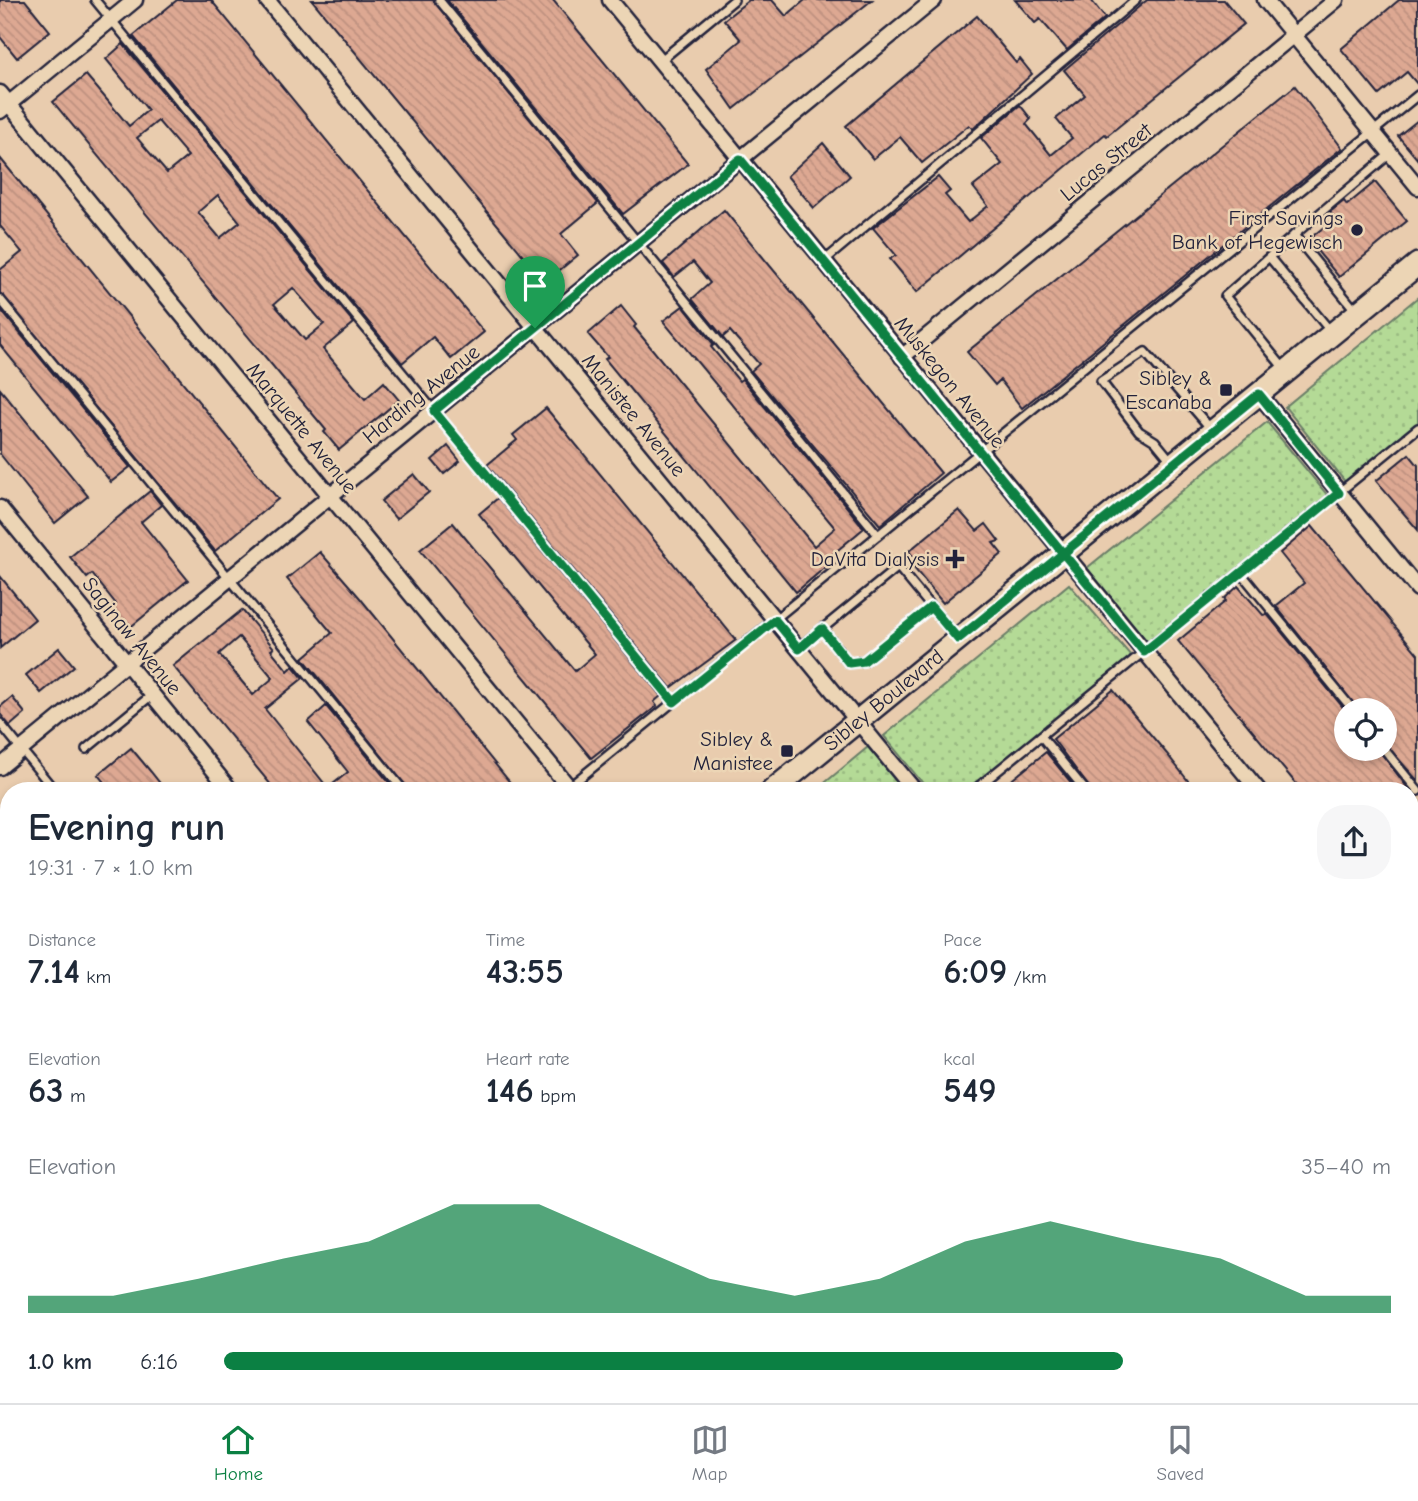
<!DOCTYPE html>
<meta charset="utf-8">
<style>
body{margin:0;font-family:"Comic Neue",sans-serif;background:#f6f6f7;color:#1f2937;height:100vh;display:flex;flex-direction:column;font-size:26px;white-space:nowrap}
*{box-sizing:border-box;margin:0}
p{font-size:23px;color:#747a83}
.icon{flex:none;width:38px;height:38px;fill:none;stroke:currentColor;stroke-width:2;stroke-linecap:round;stroke-linejoin:round}
.map{position:relative;flex:1;overflow:hidden}
.drawer{position:absolute;left:0px;top:782px;width:1419px;height:621px;display:flex;flex-direction:column;background:#fff;border-radius:28px 28px 0 0;box-shadow:0 4px 10px #0003}
.drawer>*{flex:none}
.tools{position:absolute;left:1334px;top:698px;display:grid;gap:14px}
.tools a{display:grid;place-items:center;width:63px;height:63px;border-radius:50%;background:#fff;box-shadow:0 4px 10px #0003;font-size:35px}
.pin{position:absolute;display:grid;place-items:center;width:60px;height:60px;color:#fff;margin:-72px -30px;border-radius:50% 50% 50% 0;rotate:-45deg;box-shadow:0 0 7px #0007}
.pin .icon{rotate:45deg}
.round{display:grid;place-items:center;flex:none;width:74px;height:74px;border-radius:28px;background:#f6f6f7}
.head{display:flex;align-items:center;justify-content:space-between;height:119px;padding:0 28px}
h1{font-size:38px;font-weight:800;line-height:52px}
.metrics{display:grid;grid-template-columns:repeat(3,1fr);gap:10px;height:119px;padding:7px 28px}
.metrics div{display:grid;align-content:center}
.metrics b{font-size:35px;font-weight:800}
.metrics small{font-size:19px;font-weight:400}
.metrics p{font-size:19px}
.chart{height:196px;padding:14px 28px}
.chart p{display:flex;justify-content:space-between}
.chart svg{width:100%;height:126px;margin-top:7px;fill:#0b8043;opacity:.7}
ul{padding:0 28px;list-style:none;font-size:23px}
li{display:grid;grid-template-columns:112px 84px 1fr;align-items:center;height:52px}
li i{height:18px;border-radius:9px;background:#0b8043}
.tab-bar{display:flex;justify-content:space-around;align-items:center;height:98px;border-top:2px solid #e0e1e3;background:#fff;font-size:19px;color:#747a83}
.tab-bar a{display:grid;justify-items:center;gap:4px}
.tab-bar .on{color:#0b8043}
.map>svg:first-child{display:block}
</style>
<div class="map">
<svg width="1418" height="1403" viewBox="0 0 1418 1403">
<defs>
<pattern id="grass-dots" width="8" height="8" patternUnits="userSpaceOnUse" patternTransform="scale(1.75)"><rect width="8" height="8" fill="#b4da96"/><path d="M2 2h.1M6 6h.1" fill="none" stroke="#9abb82" stroke-width="1.8" stroke-linecap="round"/></pattern>
<pattern id="building-back-hatch" width="6" height="6" patternUnits="userSpaceOnUse" patternTransform="scale(1.75)"><rect width="6" height="6" fill="#dda892"/><path d="M-1 5l2 2M0 0l6 6M5-1l2 2" fill="none" stroke="#bd907f"/></pattern>
</defs>
<rect width="100%" height="100%" fill="#e9ccae"/>
<filter id="ink" filterUnits="userSpaceOnUse"><feTurbulence type="fractalNoise" baseFrequency=".0143" numOctaves="2"/><feDisplacementMap in="SourceGraphic" scale="14" xChannelSelector="R" yChannelSelector="G"/><feConvolveMatrix kernelMatrix="1 2 1 2 8 2 1 2 1" color-interpolation-filters="sRGB"/></filter>
<g filter="url(#ink)">
<g fill="url(#grass-dots)" stroke="#6b7e68" stroke-width="2">
<path d="M1418,297V424L1346,483L1285,407Z"/>
<path d="M1267,422L1329,497L1149,644L1087,568Z"/>
<path d="M1069,584L1132,657L967,791H929L884,736Z"/>
<path d="M868,747L904,791H815Z"/>
</g>
<g fill="url(#building-back-hatch)" stroke="#22223b" stroke-width="2" fill-rule="evenodd">
<path d="M0,0H25L50,31L17,58L0,37Z"/>
<path d="M177,0H211L484,332L451,359L433,337L402,363L133,36Z"/>
<path d="M312,0H433L598,203L561,234L578,255L545,282Z"/>
<path d="M447,0H553L688,164L623,214Z"/>
<path d="M749,0H772L786,16L805,0H872L734,109L706,69L741,40L724,20Z"/>
<path d="M1015,0H1091L1105,18L1067,50L1040,19L1035,23Z"/>
<path d="M1147,0H1224L1244,24L1107,136L1105,134L917,292L890,259L896,255L873,228L938,177L950,191L945,195L968,222L988,206L973,187L1002,164L981,138L1020,105L1031,119L1026,124L1051,155L1072,138L1056,119L1085,95L1064,70Z"/>
<path d="M1399,0H1418V85L1407,72L1379,95L1341,49Z"/>
<path d="M977,16L1016,63L1020,59L1032,74L973,129L969,125L922,163L900,137L873,159L846,126Z"/>
<path d="M123,44L354,323L323,349L365,399L384,382L399,400L339,450L324,432L326,430L53,102L86,75L129,126L148,110L106,59ZM158,121L188,156L167,173L137,138ZM218,195L240,222L220,238L198,212ZM293,288L324,324L305,340L274,304Z"/>
<path d="M1295,86L1342,148L1022,408L1000,380L995,385L967,352Z"/>
<path d="M1418,120V160L1398,136Z"/>
<path d="M823,143L850,176L814,208L787,176Z"/>
<path d="M0,158L278,499L215,551L0,293V270L22,252L0,226Z"/>
<path d="M1375,182L1407,221L1339,277L1308,240L1335,218L1330,212L1344,201L1347,205Z"/>
<path d="M724,210L941,473L880,525L751,371L759,364L730,331L723,337L692,299L710,283L693,262L674,277L663,263Z"/>
<path d="M621,306L636,325L634,327L814,546L835,528L663,321L683,306L714,345L711,347L739,381L742,379L864,528L826,560L829,564L796,592L605,359L608,357L588,334Z"/>
<path d="M0,309L130,467L111,482L0,345Z"/>
<path d="M0,389L88,496L55,523L0,454Z"/>
<path d="M546,408L736,640L671,688L487,465L517,440L513,435Z"/>
<path d="M448,446L460,461L444,474L432,460Z"/>
<path d="M1409,454L1418,465V530L1376,481Z"/>
<path d="M414,474L429,492L396,519L381,501Z"/>
<path d="M150,491L161,505L141,522L188,580L128,629L111,607L116,604L92,574L87,578L70,557Z"/>
<path d="M498,498L661,696L654,702L657,706L591,758L420,550L453,523L575,671L595,654L479,514Z"/>
<path d="M959,510L977,531L986,524L999,541L993,543L1002,554L943,603L913,567L918,563L909,551Z"/>
<path d="M1312,526L1418,654V781L1384,743V710H1359L1276,606L1304,583L1280,553Z"/>
<path d="M320,552L360,598L517,791H410L303,658L332,633L287,579Z"/>
<path d="M0,576L35,619L0,648Z"/>
<path d="M1238,586L1263,615L1267,614L1346,711V749H1378L1410,791H1302L1178,641L1226,601L1224,599Z"/>
<path d="M242,610L274,648L271,650L288,671L293,666L303,678L265,709L328,788L348,772L308,722L326,706L396,791H276L173,666ZM239,637L273,678L253,695L219,654Z"/>
<path d="M59,648L74,666L41,693L26,675Z"/>
<path d="M1113,690L1167,754L1196,791H1092L1053,739Z"/>
<path d="M12,697L25,713L10,726L0,714V707Z"/>
<path d="M131,748L151,772L166,791H111L98,775Z"/>
<path d="M1046,752L1078,791H998Z"/>
</g>
<g fill="none" stroke-linecap="round" stroke-linejoin="round">
<defs>
<g id="lane">
<path d="M95,0L674,702"/>
<path d="M439,0L878,535"/>
<path d="M660,61L734,0"/>
<path d="M1270,258L1332,333"/>
<path d="M824,261L1136,0"/>
<path d="M0,299L404,791"/>
<path d="M1355,310L1294,235L1390,154"/>
<path d="M1286,371L1225,296L1294,235"/>
<path d="M1173,463L1155,441L1139,431L1101,381L1145,352L1211,429"/>
<path d="M1241,573L1353,710"/>
<path d="M822,629L849,663L864,661L931,607"/>
<path d="M799,648L898,567L956,637"/>
<path d="M0,723L55,791"/>
<path d="M1041,736L1086,791"/>
<path d="M86,749L153,694"/>
<path d="M1384,749L1418,791"/>
<path d="M569,787L1418,95"/>
<path d="M973,791L1418,428"/>
<path d="M0,913L9,906"/>
<path d="M0,978L9,970"/>
<path d="M0,989L9,1000"/>
<path d="M0,1124L9,1135"/>
<path d="M1410,1183L1418,1192"/>
<path d="M0,1206L9,1199"/>
<path d="M0,1268L9,1278"/>
<path d="M211,1395L218,1403"/>
<path d="M242,1395L249,1403"/>
<path d="M306,1395L313,1403"/>
<path d="M550,1395L557,1403"/>
<path d="M896,1395L903,1403"/>
<path d="M1241,1395L1247,1403"/>
<path d="M180,1403L190,1395"/>
<path d="M424,1403L434,1395"/>
</g>
<g id="street">
<path d="M267,0L915,791"/>
<path d="M610,0L1259,791"/>
<path d="M1265,0L1418,187"/>
<path d="M0,93L572,791"/>
<path d="M0,111L135,0"/>
<path d="M902,357L1336,0"/>
<path d="M1259,394L1418,589"/>
<path d="M0,508L231,791"/>
<path d="M0,767L934,0"/>
<path d="M1410,925L1418,919"/>
<path d="M1410,976L1418,985"/>
<path d="M0,1322L9,1332"/>
<path d="M60,1395L67,1403"/>
<path d="M726,1395L733,1403"/>
<path d="M1067,1395L1074,1403"/>
<path d="M1410,1395L1417,1403"/>
<path d="M826,1403L836,1395"/>
</g>
<g id="secondary">
<path id="s1" d="M772,791L1418,264"/>
<path d="M0,926L9,937"/>
</g>
<g id="primary">
<path d="M0,1385L9,1379"/>
<path d="M384,1395L391,1403"/>
</g>
</defs>
<use href="#lane" stroke="#22223b" stroke-width="12"/>
<use href="#street" stroke="#22223b" stroke-width="19"/>
<use href="#secondary" stroke="#22223b" stroke-width="26"/>
<use href="#primary" stroke="#22223b" stroke-width="28"/>
<use href="#lane" stroke="#ecd5b5" stroke-width="7"/>
<use href="#street" stroke="#ecd5b5" stroke-width="14"/>
<use href="#secondary" stroke="#ecd5b5" stroke-width="21"/>
<use href="#primary" stroke="#ecd5b5" stroke-width="23"/>
</g>
</g>
<g fill="none" stroke-linecap="round" stroke-linejoin="round" filter="url(#ink)">
<defs>
<path id="route" d="M535,328L434,411L674,702L775,620L799,649L822,629L849,663L864,661L931,607L958,639C1058,558 1158,476 1259,394L1339,493L1144,652C1009,488 875,323 740,159L535,328"/>
</defs>
<use href="#route" stroke="#fff" stroke-width="14"/>
<use href="#route" stroke="#0b8043" stroke-width="9"/>
</g>
<g fill="#22223b" stroke="#ecd5b5" stroke-width="2.5">
<circle cx="1357" cy="230" r="7"/>
<rect x="1219" y="383" width="14" height="14" rx="3.5"/>
<path d="M951.5 548.5h7v7h7v7h-7v7h-7v-7h-7v-7h7z"/>
<rect x="780" y="744" width="14" height="14" rx="3.5"/>
</g>
<g text-anchor="middle" dominant-baseline="central" stroke-width="5" stroke-linejoin="round" paint-order="stroke">
<g font-size="21" fill="#22223b" stroke="#ecd5b5">
<text transform="translate(1106 162) rotate(-39)">Lucas Street</text>
<text transform="translate(950 382) rotate(51)">Muskegon Avenue</text>
<text transform="translate(421 394) rotate(-39)">Harding Avenue</text>
<text transform="translate(634 415) rotate(51)">Manistee Avenue</text>
<text transform="translate(302 428) rotate(51)">Marquette Avenue</text>
<text transform="translate(132 636) rotate(51)">Saginaw Avenue</text>
<text stroke="none"><textPath href="#s1" startOffset="144">Sibley Boulevard</textPath></text>
</g>
<g font-size="21" fill="#22223b" stroke="#ecd5b5" text-anchor="end">
<text x="1343" y="218">First Savings<tspan x="1343" dy="24">Bank of Hegewisch</tspan></text>
<text x="1212" y="378">Sibley &amp;<tspan x="1212" dy="24">Escanaba</tspan></text>
<text x="939" y="559">DaVita Dialysis</text>
<text x="773" y="739">Sibley &amp;<tspan x="773" dy="24">Manistee</tspan></text>
</g>
</g>
</svg>
<div class="tools">
<a><svg class="icon" aria-label="locate" viewBox="0 0 24 24"><circle cx="12" cy="12" r="6"/><path d="M12 2v4M12 18v4M2 12h4M18 12h4"/></svg></a>
</div>
<div class="pin" style="left:535px;top:328px;background:#1e9e55"><svg class="icon" aria-label="arrive" viewBox="0 0 24 24"><path d="M6 21V4h12l-3 4 3 4H6"/></svg></div>
<section class="drawer">
<div class="head"><div><h1>Evening run</h1><p>19:31 · 7 × 1.0 km</p></div><a class="round"><svg class="icon" aria-label="share" viewBox="0 0 24 24"><path d="M12 15V3M7 8l5-5 5 5M5 13v7h14v-7"/></svg></a></div>
<div class="metrics">
<div><p>Distance</p><b>7.14<small> km</small></b></div>
<div><p>Time</p><b>43:55</b></div>
<div><p>Pace</p><b>6:09<small> /km</small></b></div>
</div>
<div class="metrics">
<div><p>Elevation</p><b>63<small> m</small></b></div>
<div><p>Heart rate</p><b>146<small> bpm</small></b></div>
<div><p>kcal</p><b>549</b></div>
</div>
<div class="chart"><p><span>Elevation</span>35–40 m</p>
<svg viewBox="0 0 160 44" preserveAspectRatio="none"><path d="M0 44V38L10 38L20 32L30 25L40 19L50 6L60 6L70 19L80 32L90 38L100 32L110 19L120 12L130 19L140 25L150 38L160 38V44z"/></svg>
</div>
<ul>
<li><b>1.0 km</b>6:16<i style="width:77%"></i></li>
</ul>
</section>
</div>
<nav class="tab-bar">
<a class="on"><svg class="icon" aria-label="home" viewBox="0 0 24 24"><path d="M3 11l9-7 9 7M6 9v11h12V9"/></svg>Home</a>
<a><svg class="icon" aria-label="map" viewBox="0 0 24 24"><path d="M3 6l6-2 6 2 6-2v14l-6 2-6-2-6 2zM9 4v14M15 6v14"/></svg>Map</a>
<a><svg class="icon" aria-label="saved" viewBox="0 0 24 24"><path d="M7 4h10v16l-5-4-5 4z"/></svg>Saved</a>
</nav>
